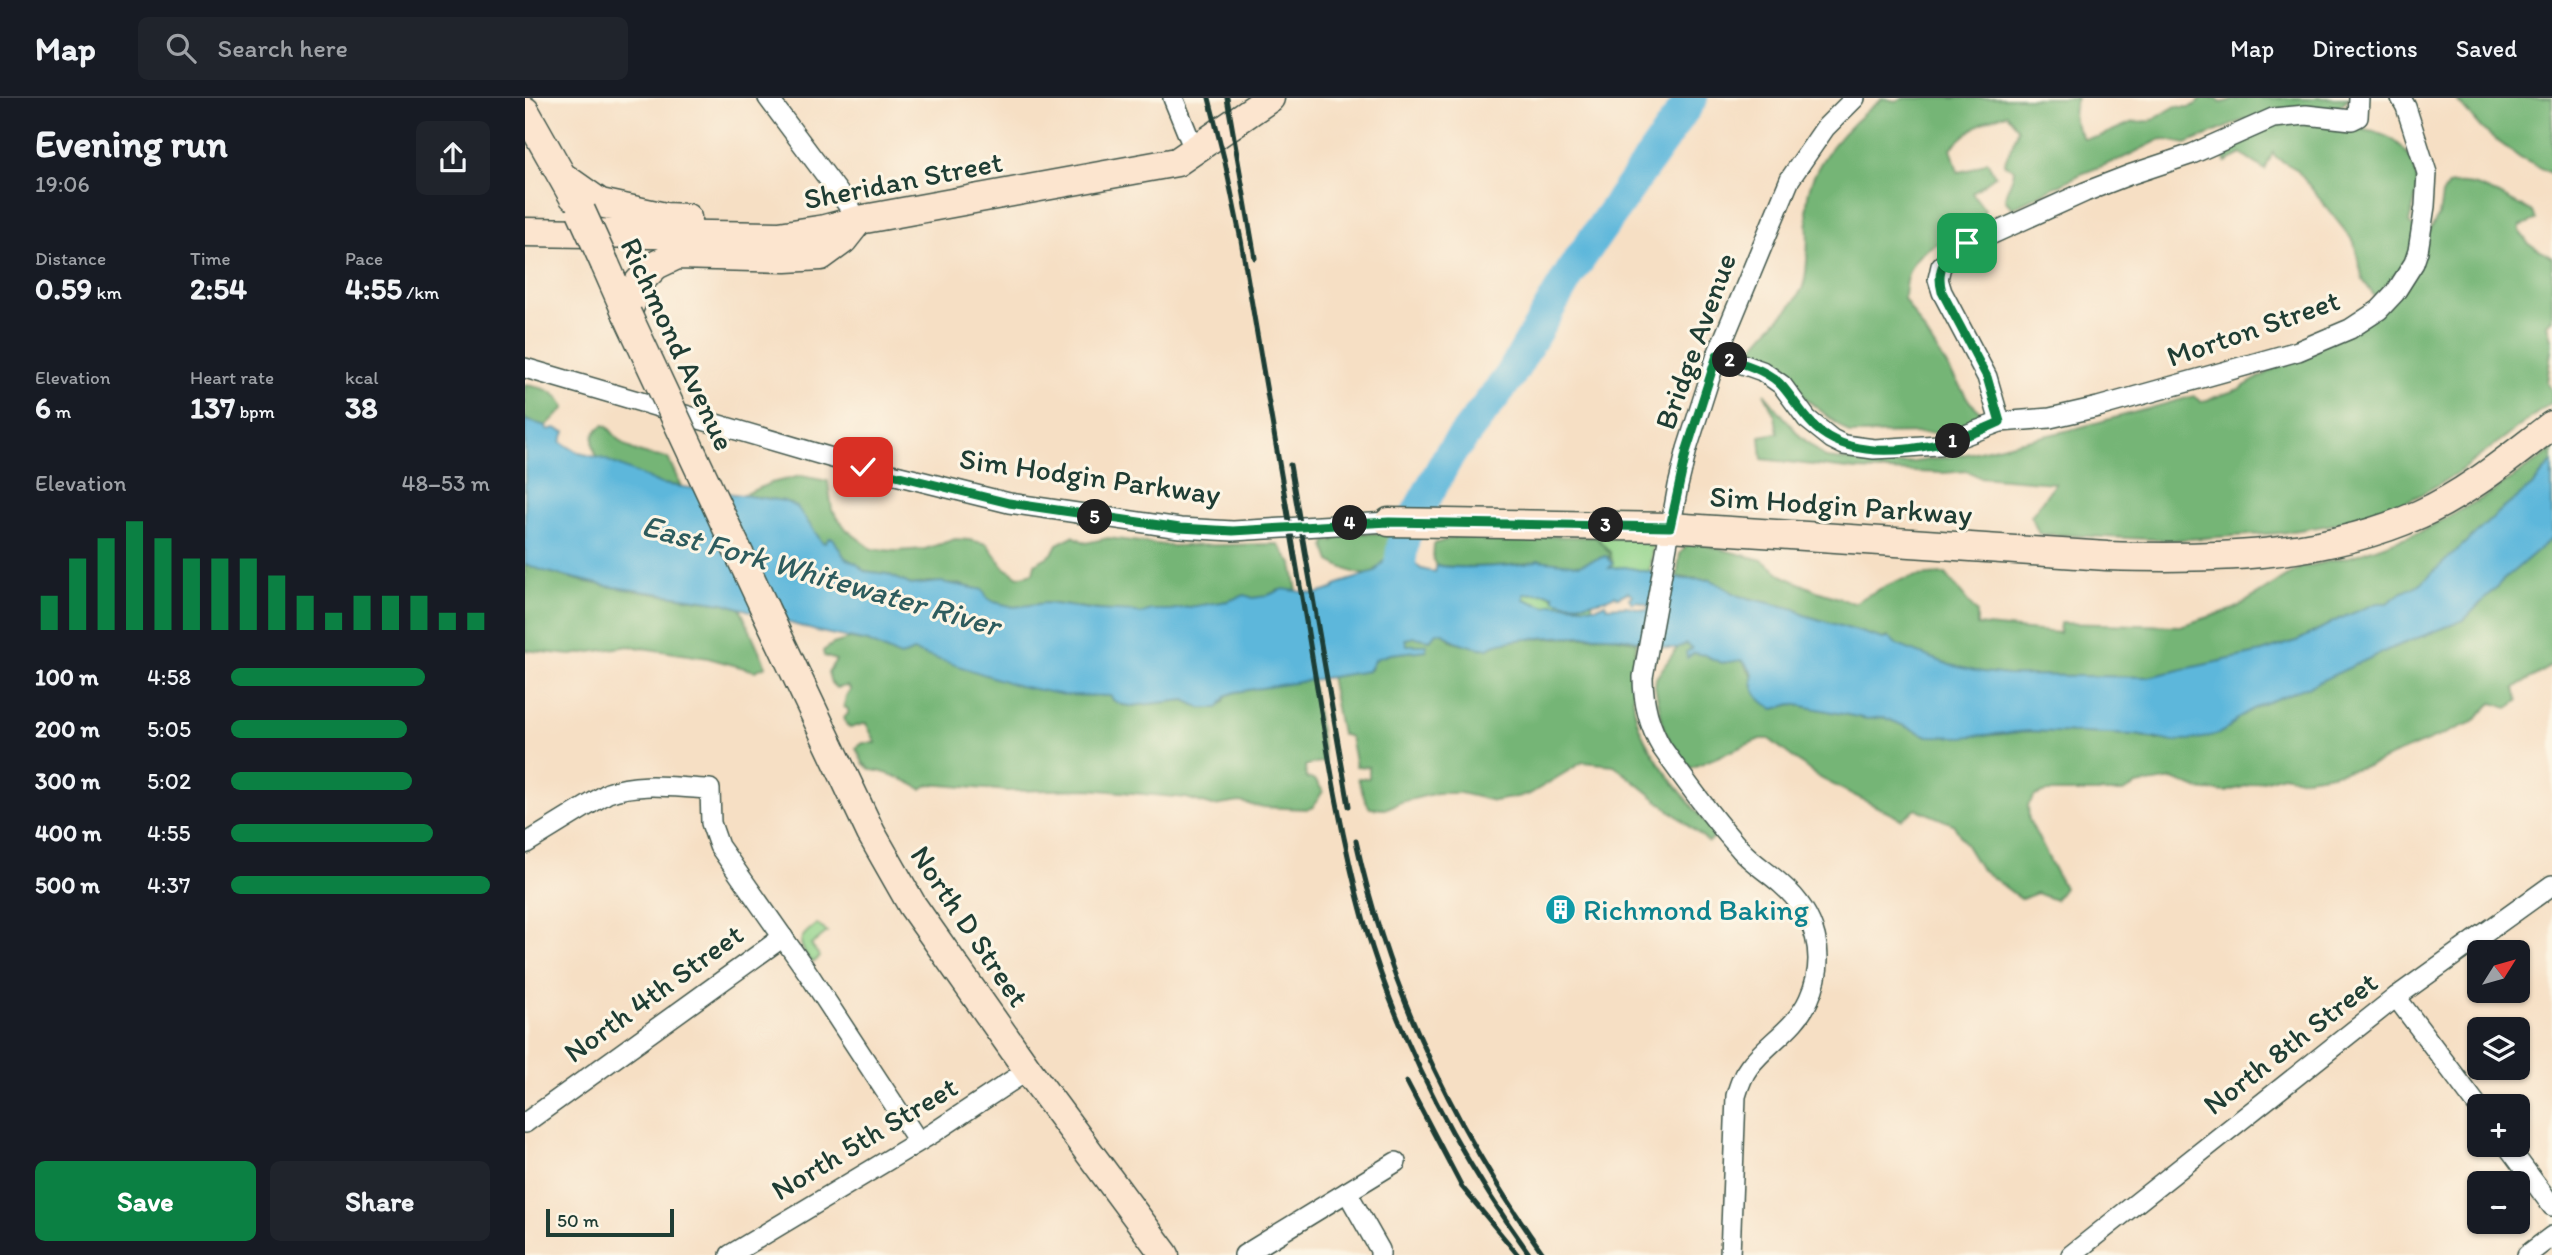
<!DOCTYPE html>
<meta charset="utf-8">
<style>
body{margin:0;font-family:Itim,sans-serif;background:#20242c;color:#f1f3f6;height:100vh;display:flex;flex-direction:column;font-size:26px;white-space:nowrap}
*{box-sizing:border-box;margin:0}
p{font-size:23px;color:#9ea1a6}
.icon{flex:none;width:38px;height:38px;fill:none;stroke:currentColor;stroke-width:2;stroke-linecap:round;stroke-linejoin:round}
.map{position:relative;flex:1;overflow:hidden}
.sheet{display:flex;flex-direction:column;background:#171b24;width:525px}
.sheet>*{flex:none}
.needle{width:46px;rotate:53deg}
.fabs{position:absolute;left:1942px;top:842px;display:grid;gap:14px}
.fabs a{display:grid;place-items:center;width:63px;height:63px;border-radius:10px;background:#171b24;box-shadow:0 2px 5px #0004;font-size:35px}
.scale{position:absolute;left:21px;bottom:18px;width:128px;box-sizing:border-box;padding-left:7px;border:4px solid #1f3d34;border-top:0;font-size:19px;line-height:24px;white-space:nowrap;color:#1f3d34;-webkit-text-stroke:5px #fcf5e5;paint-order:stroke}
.pin{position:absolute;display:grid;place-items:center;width:60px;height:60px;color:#fff;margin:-30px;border-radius:14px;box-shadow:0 4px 10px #0006}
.km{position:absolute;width:35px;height:35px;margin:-18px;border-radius:50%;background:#222;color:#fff;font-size:19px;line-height:35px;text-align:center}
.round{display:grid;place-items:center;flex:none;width:74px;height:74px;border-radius:10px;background:#20242c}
.head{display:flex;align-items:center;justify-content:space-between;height:119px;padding:0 35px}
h1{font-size:38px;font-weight:800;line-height:52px}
.stats{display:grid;grid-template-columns:repeat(3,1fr);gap:10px;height:119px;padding:7px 35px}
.stats div{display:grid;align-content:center}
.stats b{font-size:30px;font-weight:800}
.stats small{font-size:19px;font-weight:400}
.stats p{font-size:19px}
.chart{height:196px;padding:14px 35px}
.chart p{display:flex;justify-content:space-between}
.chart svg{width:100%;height:126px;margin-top:7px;stroke:#0b8043;stroke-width:6}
.button{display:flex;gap:14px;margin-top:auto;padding:14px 35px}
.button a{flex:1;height:80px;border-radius:10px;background:#0b8043;color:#fff;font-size:28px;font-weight:800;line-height:80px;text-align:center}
.button a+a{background:#20242c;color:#f1f3f6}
ul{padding:0 35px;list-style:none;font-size:23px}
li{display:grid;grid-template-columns:112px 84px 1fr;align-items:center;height:52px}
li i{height:18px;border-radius:9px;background:#0b8043}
header{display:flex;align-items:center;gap:42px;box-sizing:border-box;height:98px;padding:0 35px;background:#171b24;border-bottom:2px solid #363941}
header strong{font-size:33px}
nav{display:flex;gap:38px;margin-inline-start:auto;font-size:24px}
.search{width:490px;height:63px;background:#20242c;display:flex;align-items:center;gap:18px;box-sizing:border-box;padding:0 24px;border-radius:10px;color:#9ea1a6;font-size:26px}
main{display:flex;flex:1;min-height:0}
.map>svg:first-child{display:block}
</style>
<header>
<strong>Map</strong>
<div class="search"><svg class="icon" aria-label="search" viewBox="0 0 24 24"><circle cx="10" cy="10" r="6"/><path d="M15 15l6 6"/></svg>Search here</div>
<nav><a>Map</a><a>Directions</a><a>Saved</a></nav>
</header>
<main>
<section class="sheet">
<div class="head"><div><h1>Evening run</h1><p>19:06</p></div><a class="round"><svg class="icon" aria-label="share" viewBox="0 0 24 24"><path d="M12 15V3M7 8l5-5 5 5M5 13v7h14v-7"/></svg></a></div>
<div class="stats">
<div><p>Distance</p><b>0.59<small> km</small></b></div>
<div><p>Time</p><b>2:54</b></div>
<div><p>Pace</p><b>4:55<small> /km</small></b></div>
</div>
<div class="stats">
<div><p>Elevation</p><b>6<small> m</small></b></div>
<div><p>Heart rate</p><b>137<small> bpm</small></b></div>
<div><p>kcal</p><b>38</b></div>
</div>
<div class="chart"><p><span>Elevation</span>48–53 m</p>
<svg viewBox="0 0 160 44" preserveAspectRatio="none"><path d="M5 44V32M15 44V19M25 44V12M35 44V6M45 44V12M55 44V19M65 44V19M75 44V19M85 44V25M95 44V32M105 44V38M115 44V32M125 44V32M135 44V32M145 44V38M155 44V38"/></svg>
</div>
<ul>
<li><b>100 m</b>4:58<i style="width:75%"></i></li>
<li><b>200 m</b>5:05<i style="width:68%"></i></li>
<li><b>300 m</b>5:02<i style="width:70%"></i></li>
<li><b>400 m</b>4:55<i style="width:78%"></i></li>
<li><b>500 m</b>4:37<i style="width:100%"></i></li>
</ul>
<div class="button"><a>Save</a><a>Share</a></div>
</section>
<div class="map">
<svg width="2027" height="1157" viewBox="0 0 2027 1157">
<rect width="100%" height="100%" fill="#fcf5e5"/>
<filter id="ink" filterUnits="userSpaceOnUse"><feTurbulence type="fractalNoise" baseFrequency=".0143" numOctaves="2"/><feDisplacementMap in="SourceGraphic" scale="14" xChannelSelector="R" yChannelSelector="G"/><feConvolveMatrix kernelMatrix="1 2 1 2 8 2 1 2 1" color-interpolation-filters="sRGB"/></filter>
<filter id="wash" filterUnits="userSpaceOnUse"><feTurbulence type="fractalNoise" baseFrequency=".00686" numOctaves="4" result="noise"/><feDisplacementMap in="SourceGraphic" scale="28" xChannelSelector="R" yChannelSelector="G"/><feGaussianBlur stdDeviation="1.57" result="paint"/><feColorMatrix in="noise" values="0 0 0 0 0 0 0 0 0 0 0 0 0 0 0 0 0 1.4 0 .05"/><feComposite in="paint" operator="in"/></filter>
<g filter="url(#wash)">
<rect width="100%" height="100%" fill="#f6dfc4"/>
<g fill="#91d38a" stroke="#58885f" stroke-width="2">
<path d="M1071,439L1126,442L1128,447L1124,475L1100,469L1084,470L1088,466L1085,454Z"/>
<path d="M998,495H1021L1037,504L1051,507L1067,502V509L1032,507L1021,509L999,501Z"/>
<path d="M292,826L302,834L286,847L295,859L289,864L285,863C272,844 272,840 292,826Z"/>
</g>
<g fill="#74b576" stroke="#4a7955" stroke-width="2">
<path d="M1358,0L1370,3L1380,0H1552C1545,18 1548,24 1558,40L1573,39L1608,24L1625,23L1651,8C1663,11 1670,9 1678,0H1692L1696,5L1714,0H1824L1810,12L1817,27C1846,33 1874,35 1887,64C1891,72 1893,84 1892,92C1891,103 1886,114 1884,125L1900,140L1914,117L1917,97L1923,87C1951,80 1982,102 2008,114L2011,122L1995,128V134L2003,145L2027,160V221L2022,226L2027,245L2022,284L2027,293V304L1931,376L1893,398L1861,413L1829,423L1756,435L1647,442L1514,436L1506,418L1530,385L1454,379L1442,373L1419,375L1331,372L1237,361L1235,338L1253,335L1250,318L1239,295L1274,337L1301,360L1369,367L1437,357L1545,332L1669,298L1676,304L1714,291L1857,209L1838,182L1829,144L1771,71L1750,59L1748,54L1740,72L1717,56L1701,64L1696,54L1726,41L1721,21L1661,46L1636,41L1598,60L1556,76L1487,110L1480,102C1480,91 1488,84 1489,72L1479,66C1483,54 1491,43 1493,30L1482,16C1459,20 1442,34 1426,50L1433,74L1447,71L1462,63L1470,78L1447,95L1460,112C1442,151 1380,131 1379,201L1445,304L1456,314L1454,324L1411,335L1325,336L1280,300L1261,267L1242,266L1226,253C1240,230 1265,215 1277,191C1284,176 1283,129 1282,111C1280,68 1327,23 1358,0Z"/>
<path d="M1930,0H2027V76L1995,60L1957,31Z"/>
<path d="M0,287C17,289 33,293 40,310L21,328L0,322Z"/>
<path d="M79,327C87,331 88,337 95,343C107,355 126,358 143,360L156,388L136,386L72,359C66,346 65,334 79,327Z"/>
<path d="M2027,352V364L2007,388L1974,414L1895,487L1876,495L1862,505L1814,521L1774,542L1737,554L1623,579L1482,577L1450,573L1425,567L1372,547L1363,539L1358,541L1279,517L1270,511L1214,498L1186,482L1152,479L1155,456L1163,446H1176L1237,462L1260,479L1292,493L1329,505C1366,484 1378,477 1421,476L1452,515V527L1534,535L1535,525L1655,528L1709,511L1775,470L1828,458L1895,434L1965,396Z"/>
<path d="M276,378L303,383L307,412L322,432L347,451L371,453L400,451L430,441L444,442L462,446L478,468L493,479L508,475L510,466L527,456L532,446L548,438L561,445L583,440L647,448L753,446L767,466L772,493L754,492L741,498L728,500L720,497L703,503L615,517L521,505L489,509L469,504L462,500L458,492L432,486L404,484L386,487L362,476L339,473L332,466L320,460L312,449L297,444L271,409L259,403L217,397L246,385Z"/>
<path d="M837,435L871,436C870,446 865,454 860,462C844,486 825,474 805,463L800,449L801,443H809L808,436Z"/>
<path d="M930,437L1071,439L1085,455V460L1081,458L1054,467L1013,462C1004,468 924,471 913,467L912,471L908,461L909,446L930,439Z"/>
<path d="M2027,440V566C2016,577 2002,580 1990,590L1993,603L1983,610L1967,605L1948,624L1843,668L1801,677L1775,681L1758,677L1701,694L1672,691L1648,681L1611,687L1598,694H1520L1510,698L1503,707L1504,722L1539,790L1530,802L1512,795L1496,801L1455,770L1428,726L1392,711L1376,721L1293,679L1244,641H1235L1166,670L1144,641L1139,631L1130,588L1131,580L1152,550L1161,546L1165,548L1169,555L1180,557L1196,565L1217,562L1249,611L1267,606L1343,621L1358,619L1403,638L1469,637L1504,633L1611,637L1633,642L1704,630L1714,619L1735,607L1867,550L1939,522L1977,483Z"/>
<path d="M0,466C63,490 133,496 199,505L215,510L241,568L230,573L183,560L104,548L46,557L0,552Z"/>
<path d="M912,534L919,535L927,543L951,548L998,541L1084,538L1112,544C1107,572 1104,604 1115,631C1131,668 1166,705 1191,738L1184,744L1089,667L1058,664L1003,697L969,703L935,695H912L876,704L860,711L845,710L840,702L833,680H844V669L831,668L825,639L816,636L805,578L843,573L846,571L847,562L865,556L901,552L896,548L882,547L879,541L890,539L905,542Z"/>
<path d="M324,541L343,544L375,559L388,553L398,556L539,597L587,598L588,602L597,607L606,608L660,602L676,610L698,605L702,597L711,594L786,581L800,663L780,668L781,680L790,682L798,693L788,709L783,711L735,709L715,704L688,708L661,700L564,691L484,693L405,686L396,691C383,682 359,673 346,672L338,665L331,650L338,645H351L341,625L325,630L321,626L319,619L323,616V611L319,609L321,598L326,592L322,588L311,590L306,585L303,574L311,562L299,558L298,553L308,546Z"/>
</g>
<path fill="#5db7db" stroke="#3e7a88" stroke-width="2" fill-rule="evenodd" d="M0,322L21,328L22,332L30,330L40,334L36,344L54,355L79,361L136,386L259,403L272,409L297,444L300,445L304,440H308L320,460L332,466L339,473L362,476L386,487L416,484L458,492L462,500L469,504L489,509L521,505L572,512L611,514L615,516L626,512H645L703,503L720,497L728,500L741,498L758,491L791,496L808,491L813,486L850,474L859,463L891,466L896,471L910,474L912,467C924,471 1004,469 1013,462L1054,467L1081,458L1088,466L1084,470L1100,469L1159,481L1186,482L1214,498L1270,511L1279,517L1358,541L1365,540L1372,547L1425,567L1450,573L1482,577L1623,579L1737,554L1774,542L1814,521L1852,505H1862L1876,495L1895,486L1974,414L2007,388L2027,364V440L1977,483L1939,522L1867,550L1787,587L1735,607L1714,619L1704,630L1693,636L1678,640L1649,644L1611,637L1504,633L1437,639L1403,638L1358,619L1343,621L1267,606L1249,611C1235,604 1224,592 1228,575L1217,562L1196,565L1180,557L1169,555L1162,560L1161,554L1167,551L1161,546L1152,550H1143C1124,546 1103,539 1083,538C1064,537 974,539 964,550C955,552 924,543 919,535L912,534L905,542L890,539L880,541L882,547H901V552L865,556L850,561L843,573L711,594L702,597L693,610H676L660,602L606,608C598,607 589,606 586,598L539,597L494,588L388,553L375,559L343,544L291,533L199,505L82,488L19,473L0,466ZM1103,494L1108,497L1104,500L1107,505L1112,503L1124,507L1123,512L1101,508L1082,509L1080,505L1072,509L1027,506L1021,509L999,501V496L1021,495L1029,497V501C1042,509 1076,505 1090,497L1093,499Z"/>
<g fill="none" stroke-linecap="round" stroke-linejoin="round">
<path stroke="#5db7db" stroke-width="32" d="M871,493L879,439L924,357L985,278L1047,172L1167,0"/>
</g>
</g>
<g filter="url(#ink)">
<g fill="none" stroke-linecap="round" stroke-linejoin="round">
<defs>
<g id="street">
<path d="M243,0L334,122"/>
<path d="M648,0L670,54"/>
<path d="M1192,257L1237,273L1257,287L1282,321L1307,341L1319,347L1349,351L1414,347L1475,324L1525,320L1573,309L1773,253L1825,231L1854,212L1870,195L1889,165L1893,153L1900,108L1902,75L1881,9L1876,0"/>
<path d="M0,270L338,369L484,405L655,430L708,433L864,424"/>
<path d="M1475,324L1462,279L1417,194L1413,181L1416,168L1432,152L1560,94L1604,77L1667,56L1748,20L1781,17L1827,22L1833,19L1834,0"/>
<path d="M0,746L83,695C115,683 152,690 185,691L186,725L194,748L283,875L393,1043"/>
<path d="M1871,899L1955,1011"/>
<path d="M0,1025L258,839"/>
<path d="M1981,1046L2027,1108"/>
<path d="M822,1094L855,1152V1157"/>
<path d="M205,1157L408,1035L503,972"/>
<path d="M719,1157L871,1064"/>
<path d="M1205,1157L1211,998C1214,988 1217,978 1224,969C1242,945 1271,930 1284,901C1303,859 1291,816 1256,786C1243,774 1227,765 1215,751C1187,720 1161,684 1137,650C1124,628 1118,604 1118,579L1153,388L1162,351L1192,257L1265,81L1300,30L1330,0"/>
<path d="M1546,1157L1871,899L2027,787"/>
<path d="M2002,1157L2027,1138"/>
</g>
<g id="secondary">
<path d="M0,13L48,98"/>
<path d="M41,81L75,105L140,119L162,120"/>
<path d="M0,134L254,138L300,131L334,122L652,64L745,0"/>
<path d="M80,166L102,216"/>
<path d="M102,216L114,184L131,167L152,157L261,160L296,158L318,142L333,123"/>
<path d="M864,424L1145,429L1582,458C1686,461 1798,460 1895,416C1944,394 1985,359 2027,327"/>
<path d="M239,509L346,735L387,807L503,972L640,1157"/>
</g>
</defs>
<use href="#street" stroke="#3f554a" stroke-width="22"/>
<use href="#secondary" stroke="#3f554a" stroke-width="31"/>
<use href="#street" stroke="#fff" stroke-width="19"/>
<use href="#secondary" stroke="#fce5cf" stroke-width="28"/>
<g stroke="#1f3d34" stroke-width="5">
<path d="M684,0L700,64L716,142C738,269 759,396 781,523C798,623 812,725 839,823C873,942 933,1056 1005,1157"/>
<path d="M702,0L730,160"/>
<path d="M765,367L824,708"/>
<path d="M831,743C864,893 930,1032 1019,1157"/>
<path d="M882,984L937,1089L993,1157"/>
</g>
<defs>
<g id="secondary-bridge">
<path d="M56,113L80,166"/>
<path d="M102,216L239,509"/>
</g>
</defs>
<use href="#secondary-bridge" stroke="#3f554a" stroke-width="31" stroke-linecap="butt"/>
<use href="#secondary-bridge" stroke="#fce5cf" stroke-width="28"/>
</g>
</g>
<g fill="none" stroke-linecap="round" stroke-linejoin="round" filter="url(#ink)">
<defs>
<path id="route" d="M338,369L484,405L655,430L708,433L864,424L1145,429L1162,351L1192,257C1214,265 1243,271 1258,289C1271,304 1280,322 1296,334C1343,369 1426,347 1475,324L1462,279L1417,194C1410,168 1421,159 1442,145"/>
</defs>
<use href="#route" stroke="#fff" stroke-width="14"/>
<use href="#route" stroke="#0b8043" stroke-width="9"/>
</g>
<defs>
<symbol id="building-disc" viewBox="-11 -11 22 22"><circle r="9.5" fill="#0f9aa8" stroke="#fcf5e5"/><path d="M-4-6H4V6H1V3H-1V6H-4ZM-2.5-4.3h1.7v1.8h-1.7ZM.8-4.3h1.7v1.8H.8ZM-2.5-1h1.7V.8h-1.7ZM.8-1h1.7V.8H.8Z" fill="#fff"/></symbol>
</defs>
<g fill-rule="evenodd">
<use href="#building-disc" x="1018" y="794" width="35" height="35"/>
</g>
<g text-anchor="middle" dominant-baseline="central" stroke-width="6" stroke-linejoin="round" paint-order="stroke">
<g font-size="30" fill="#1f3d34" stroke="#fcf5e5">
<text transform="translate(378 82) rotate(-11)">Sheridan Street</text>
<text transform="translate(1728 230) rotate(-19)">Morton Street</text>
<text transform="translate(1170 243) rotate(-70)">Bridge Avenue</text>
<text transform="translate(153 246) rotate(65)">Richmond Avenue</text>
<text transform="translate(565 378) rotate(8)">Sim Hodgin Parkway</text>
<text transform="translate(1316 407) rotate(4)">Sim Hodgin Parkway</text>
<text transform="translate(445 828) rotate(56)">North D Street</text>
<text transform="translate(128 895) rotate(-36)">North 4th Street</text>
<text transform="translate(1765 945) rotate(-38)">North 8th Street</text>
<text transform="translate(339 1040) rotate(-31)">North 5th Street</text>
</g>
<g font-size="30" fill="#0d838f" stroke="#fcf5e5" text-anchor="start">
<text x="1058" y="811">Richmond Baking</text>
</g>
<g font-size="32" font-style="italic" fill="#2e5c5e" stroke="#fcf5e5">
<text transform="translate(296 477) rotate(16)">East Fork Whitewater River</text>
</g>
</g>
</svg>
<div class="fabs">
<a><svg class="needle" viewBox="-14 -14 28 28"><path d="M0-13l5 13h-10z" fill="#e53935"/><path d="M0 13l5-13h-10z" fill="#9ea1a6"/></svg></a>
<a><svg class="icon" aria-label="layers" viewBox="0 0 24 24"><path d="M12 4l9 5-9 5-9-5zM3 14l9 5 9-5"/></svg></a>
<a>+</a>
<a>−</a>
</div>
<div class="scale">50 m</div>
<div class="pin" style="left:1442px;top:145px;background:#1e9e55"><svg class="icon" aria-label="arrive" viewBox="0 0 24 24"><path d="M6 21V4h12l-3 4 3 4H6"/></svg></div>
<div class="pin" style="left:338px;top:369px;background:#d93025"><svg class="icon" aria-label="check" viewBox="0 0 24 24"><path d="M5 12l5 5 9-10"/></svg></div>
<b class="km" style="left:1428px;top:343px">1</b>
<b class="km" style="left:1205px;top:262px">2</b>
<b class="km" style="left:1081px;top:427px">3</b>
<b class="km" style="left:825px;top:425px">4</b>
<b class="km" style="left:570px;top:419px">5</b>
</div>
</main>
